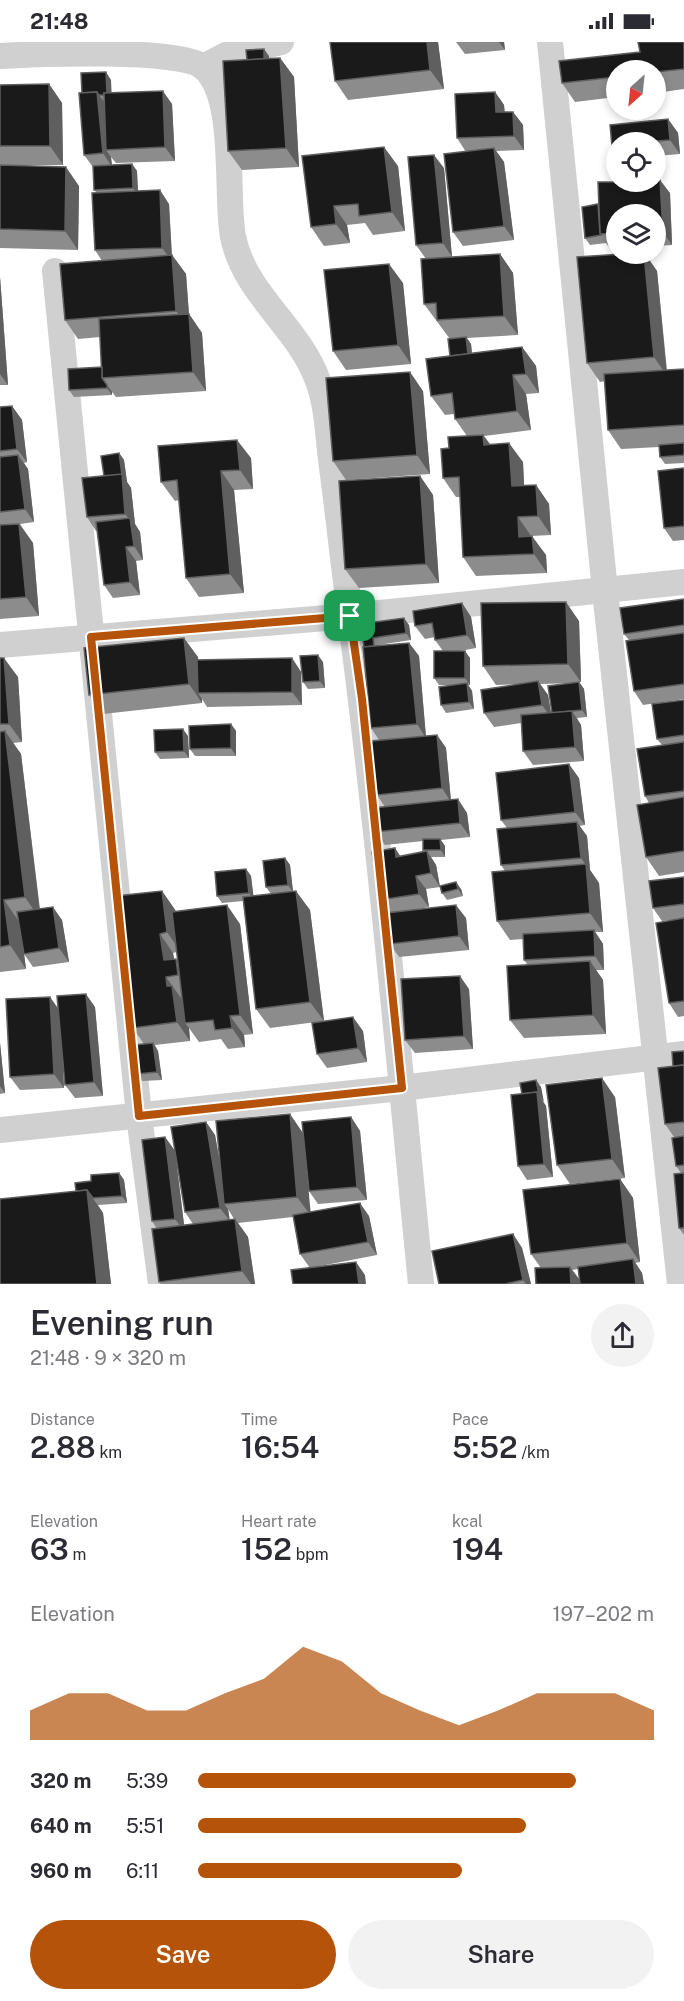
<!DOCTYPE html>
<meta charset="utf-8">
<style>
body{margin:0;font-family:"Public Sans",sans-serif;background:#f2f2f3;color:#2b2b33;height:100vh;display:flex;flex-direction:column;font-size:22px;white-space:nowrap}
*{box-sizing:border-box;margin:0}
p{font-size:20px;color:#7c7c81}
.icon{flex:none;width:33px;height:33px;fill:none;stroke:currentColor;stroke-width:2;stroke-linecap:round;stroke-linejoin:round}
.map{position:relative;height:1242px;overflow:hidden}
.sheet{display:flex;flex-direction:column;background:#fff;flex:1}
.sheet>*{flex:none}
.needle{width:39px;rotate:207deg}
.buttons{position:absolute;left:606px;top:18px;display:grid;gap:12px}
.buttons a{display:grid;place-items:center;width:60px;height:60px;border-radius:50%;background:#fff;box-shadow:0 3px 9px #0003;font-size:30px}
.pin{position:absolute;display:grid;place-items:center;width:51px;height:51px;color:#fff;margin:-26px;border-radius:12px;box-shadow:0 3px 9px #0006}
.round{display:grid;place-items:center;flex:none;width:63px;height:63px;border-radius:32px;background:#f2f2f3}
.summary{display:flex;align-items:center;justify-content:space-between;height:102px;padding:0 30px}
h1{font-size:33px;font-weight:600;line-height:45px}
.metrics{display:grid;grid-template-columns:repeat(3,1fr);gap:9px;height:102px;padding:6px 30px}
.metrics div{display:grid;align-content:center}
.metrics b{font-size:30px;font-weight:600}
.metrics small{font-size:16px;font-weight:400}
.metrics p{font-size:16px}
.chart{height:168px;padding:12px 30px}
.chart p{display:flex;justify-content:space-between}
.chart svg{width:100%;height:108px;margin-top:6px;fill:#b45309;opacity:.7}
.primary-button{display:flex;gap:12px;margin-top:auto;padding:12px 30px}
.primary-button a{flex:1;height:69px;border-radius:36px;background:#b45309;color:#fff;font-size:24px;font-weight:600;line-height:69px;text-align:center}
.primary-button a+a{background:#f2f2f3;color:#2b2b33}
ul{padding:0 30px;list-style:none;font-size:20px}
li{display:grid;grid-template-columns:96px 72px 1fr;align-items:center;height:45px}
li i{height:15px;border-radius:8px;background:#b45309}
.status{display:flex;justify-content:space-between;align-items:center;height:42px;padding:0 30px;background:#fff;direction:ltr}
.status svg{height:16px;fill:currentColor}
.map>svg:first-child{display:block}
</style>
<div class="status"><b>21:48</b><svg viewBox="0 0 49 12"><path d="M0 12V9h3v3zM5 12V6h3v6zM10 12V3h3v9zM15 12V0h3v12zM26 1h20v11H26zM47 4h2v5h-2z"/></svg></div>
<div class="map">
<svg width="684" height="1242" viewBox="0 0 684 1242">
<rect width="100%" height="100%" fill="#fff"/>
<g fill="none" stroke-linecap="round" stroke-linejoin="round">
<g stroke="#d0d0d0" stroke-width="26">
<path d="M550,0L605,549L680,1242"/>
<path d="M0,14C35,12 181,6 203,25C238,54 225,151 233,195C245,253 299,285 318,339C327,362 328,393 331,418C338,469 343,520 350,571C379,794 399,1018 421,1242"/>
<path d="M203,25L226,13L281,0"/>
<path d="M55,229L139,1074L161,1242"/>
<path d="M0,603L350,574L684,540"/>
<path d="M0,1088L401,1046L684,1012"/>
</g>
</g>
<g fill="#8c8c8c" fill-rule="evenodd">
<path d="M438,0L444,47L348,58L335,39Z"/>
<path d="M456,0H504L505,8L465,12Z"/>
<path d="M684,0V47L656,51V28H616V55L575,60L562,41L640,10Z"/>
<path d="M269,14V16H280L294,35L299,125L242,128L228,109L247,18Z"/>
<path d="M111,38V50L172,62L175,119L116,121L111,115L112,123L132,122L137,129L138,149L169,162L172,213L186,232L189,272L202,291L206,349L116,355L112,350V353L74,355L69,348L102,325L100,295L78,297L65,278L102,219L95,208L96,150L94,148L93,125L84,113L82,51Z"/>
<path d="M49,42L62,61L63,123H19L79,144L78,208L0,206V43Z"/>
<path d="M495,50L504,63L505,70H513L523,83L524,108L496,109L504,120L514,198L463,204L453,190L466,110L457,96Z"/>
<path d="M668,77L678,91L680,112L656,114V100H616V111L612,104L610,83Z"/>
<path d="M302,114L398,124L405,189L373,193L365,181L347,183L350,201L324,204L311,185Z"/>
<path d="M444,126L452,215L500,212L513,231L518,293L467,296L471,302L472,311L522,305L536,324L539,351L526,352L531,388L484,394L490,402L523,420L524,443H536L549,462L551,493L531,494L546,513L547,531L476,534L463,515L460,455H456L443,436L449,406L467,394L455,377L454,372L445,373L431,354L450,314V297L424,262L426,217L416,203Z"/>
<path d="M670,151L672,203L656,204V172H616V205H609L606,201L590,203L585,196L599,164Z"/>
<path d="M622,212H645L657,229L667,328L684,327V421L665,422L660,415L659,405L621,407L608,388L605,339L600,340L587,321Z"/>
<path d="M0,235L8,343H0Z"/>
<path d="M403,241L411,322L346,328L333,309Z"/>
<path d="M423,349L430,432L346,438L333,419Z"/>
<path d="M12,364L22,378L27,420L24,421L28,427L34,480L20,482L33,501L39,574L0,577V365Z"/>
<path d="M119,411L124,418L127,440L131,446L135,482L140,490L143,518L136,519L140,553L113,556L104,543L98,489H96L87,475L104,434Z"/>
<path d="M251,416L253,447L234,448L244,551L199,555L186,536L179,458L175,459L161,440Z"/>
<path d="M684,426V498L673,499L664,486Z"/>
<path d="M420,434L433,453L439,541L359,546L345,527Z"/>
<path d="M684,557V657L643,663L634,649L629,598L624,592Z"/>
<path d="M462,561L471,575L476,606L460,609L470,616V643H468L472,649L474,667L446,671L441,663L455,643H439L434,636L443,609L435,598V595L425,597L415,584Z"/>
<path d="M579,579L581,640H579L584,647L587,675L577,676L581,683L584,719L533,723L523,709L521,681L494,685L484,671L519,642L496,643L483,624ZM577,641L551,671L548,653L540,642Z"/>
<path d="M361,582L409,583L411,598L378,603L409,601L419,614L426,694L437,693L446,706L451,758L467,771L470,795L441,798L445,804V815H431L436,823L440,845L426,847L429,865L413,868L466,876L469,908L399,915L390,902L388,870L380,858L395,806L400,814L424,810L423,808V799L385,803L375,790L385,765L377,753L379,698L371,686Z"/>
<path d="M198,615V618L292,616L301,630L302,663L207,665L202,657V661L103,672L89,653Z"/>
<path d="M0,616L18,635L22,700L13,701L21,712L40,867L62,878L69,920L33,925L24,912L26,927L0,930Z"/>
<path d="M323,620L325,646L308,647L303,640Z"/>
<path d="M684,658V830L659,834L646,815L649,761L645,754L662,703L657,697Z"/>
<path d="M231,682L236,689V714H195L190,707Z"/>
<path d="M188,694L189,716L160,717L155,710Z"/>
<path d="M579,736L585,783L579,784L587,794L590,828L599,841L603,890H595L603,902L604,928H596L603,938L606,992L524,996L510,978L527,922L524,918L523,897L510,898L497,879L505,829L501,823L507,786L501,778Z"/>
<path d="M285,816L290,823L293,849L310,868L324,979L270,986L256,967L243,859L222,861L217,854L246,827L251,834L253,854L271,852L266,845Z"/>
<path d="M684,835V974L678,975L669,961L674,878L662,879L653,866Z"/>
<path d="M461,847L463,854L447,858L442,851Z"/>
<path d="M162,849L176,869L240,882L253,992L244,993L245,1005L228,1007L221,997L199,1000L189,986L190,999L155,1003L158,1009L162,1038L142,1039L137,1032L144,1002L133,986ZM177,910L178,919L174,917L173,911Z"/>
<path d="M469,947L473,1007L415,1011L405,998Z"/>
<path d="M95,965L103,1054L75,1056L65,1043L61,999L64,1046L20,1048L10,1035L58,967Z"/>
<path d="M363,989L367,1020L327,1026L317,1012Z"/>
<path d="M0,1001L5,1051L0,1052Z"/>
<path d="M684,1009V1193L679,1186L681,1131L676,1124L674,1095L665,1082L674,1024Z"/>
<path d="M541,1045L543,1060L546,1064L553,1135L527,1138L518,1124L522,1052Z"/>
<path d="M615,1055L625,1136L570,1142L557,1123Z"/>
<path d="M351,1075L360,1089L367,1158L318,1162L309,1149Z"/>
<path d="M206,1080L215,1093L220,1120L303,1091L310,1170L369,1174L377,1213L310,1226L300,1212L293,1175L238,1181L248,1195L255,1242H161L159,1240L157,1187L152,1179L165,1095L175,1109L184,1183L193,1182L185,1170ZM228,1167L234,1177H229Z"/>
<path d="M119,1131L124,1138L127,1161L98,1163L103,1171L111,1242H0L76,1149L91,1139Z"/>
<path d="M620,1137L633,1156L640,1220L635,1221L642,1231L644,1242H580L578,1227L572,1228L541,1226L531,1212Z"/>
<path d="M513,1192L522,1206L531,1242H439Z"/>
</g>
<g fill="#5f5f5f">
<path d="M427,0H438L444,47L430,28Z"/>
<path d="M499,0H504L505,8Z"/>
<path d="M264,7L269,14V26L264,19Z"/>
<path d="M280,16L294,35L299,125L286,106Z"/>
<path d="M106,30L111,38L112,60L107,53Z"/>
<path d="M49,42L62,61L63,123L50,104Z"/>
<path d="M163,49L172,62L175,119L165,105Z"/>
<path d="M97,50L107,64L106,108L111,115L112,125L103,111Z"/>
<path d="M495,50L504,63L505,84L496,70Z"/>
<path d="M513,70L523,83L524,108L514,94Z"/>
<path d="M668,77L678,91L680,112L670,98Z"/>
<path d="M384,105L398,124L405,189L392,170Z"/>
<path d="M494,106L504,120L514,198L504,184Z"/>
<path d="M434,113L444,126L452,215L443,201Z"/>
<path d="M132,122L137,129L138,153L133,146Z"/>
<path d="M66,125L79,144L78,208L65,189Z"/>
<path d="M660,138L670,151L672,203L663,190Z"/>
<path d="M160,148L169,162L172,219L162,206Z"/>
<path d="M334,164L347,183L350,201L336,182Z"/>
<path d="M500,212L513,231L518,293L504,274Z"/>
<path d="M644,212H645L657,229L667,334L654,315Z"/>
<path d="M172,213L186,232L190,288L176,269Z"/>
<path d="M389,222L403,241L411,322L398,303Z"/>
<path d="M0,235L8,343L0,332Z"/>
<path d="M189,272L202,291L206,349L193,330Z"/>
<path d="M466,295L471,302L473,323L468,316Z"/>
<path d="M522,305L536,324L539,351L526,332Z"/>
<path d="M410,330L423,349L430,432L417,413Z"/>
<path d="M513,333L526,352L531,388L517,369Z"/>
<path d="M107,343L112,350V353L107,346Z"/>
<path d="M12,364L22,378L27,420L17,407Z"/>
<path d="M483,393L497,412L484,403Z"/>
<path d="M237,398L251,416L253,447L240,428Z"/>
<path d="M509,401L523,420L525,463L512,444Z"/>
<path d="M119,411L124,418L127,440L122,433Z"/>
<path d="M18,413L28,427L34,480L25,467Z"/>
<path d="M221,429L234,448L244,551L230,532Z"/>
<path d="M122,432L131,446L135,482L140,490L143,518L134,504L131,479L125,472Z"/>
<path d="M420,434L433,453L439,541L426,522Z"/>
<path d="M536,443L549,462L551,493L538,474Z"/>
<path d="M518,475L531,494L532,512L519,495Z"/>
<path d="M19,482L33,501L39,574L26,555Z"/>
<path d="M532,494L546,513L547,531L534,512Z"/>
<path d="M126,505L136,519L140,553L130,540Z"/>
<path d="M566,560L579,579L581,640L568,622Z"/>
<path d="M462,561L471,575L476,606L467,593Z"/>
<path d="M404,576L409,583L411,598L406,591Z"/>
<path d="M184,596L198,615L201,651H198L202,657V661L189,642Z"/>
<path d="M409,601L419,614L426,696L417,682Z"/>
<path d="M465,609L470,616V643L465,636Z"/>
<path d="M318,613L323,620L325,646L320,639Z"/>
<path d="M4,616L18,635L22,700L9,682Z"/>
<path d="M292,616L301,630L302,663L292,650Z"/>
<path d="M538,639L548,653L552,677L542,663Z"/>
<path d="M579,640L584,647L587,675L582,668Z"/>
<path d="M467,641L472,649L474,667L469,660Z"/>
<path d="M572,669L581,683L584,719L575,705Z"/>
<path d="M231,682L236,689V714L231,706Z"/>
<path d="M183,687L188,694L189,716L184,709Z"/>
<path d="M5,689L21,712L41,879L25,855Z"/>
<path d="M437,693L446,706L451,760L442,746Z"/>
<path d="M569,722L579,736L585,783L575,770Z"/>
<path d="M458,757L467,771L470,795L460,781Z"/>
<path d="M577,780L587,794L590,828L599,841L603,890L590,871L586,823L581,816Z"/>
<path d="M440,797L445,804V815L441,808Z"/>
<path d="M395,806L404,820L396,815Z"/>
<path d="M427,809L436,823L440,845L431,831Z"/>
<path d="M285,816L290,823L293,850L288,843Z"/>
<path d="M246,827L251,834L254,858L249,851Z"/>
<path d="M416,834L426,847L429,865L419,852Z"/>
<path d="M456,840L461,847L463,854L458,847Z"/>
<path d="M162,849L175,868L180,909L167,890Z"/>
<path d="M296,849L310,868L324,979L310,960Z"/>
<path d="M4,858L20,881L26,927L10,903Z"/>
<path d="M227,863L240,882L253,992L240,973Z"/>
<path d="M456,863L466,876L469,908L459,894Z"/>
<path d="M53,865L62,878L69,920L59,906Z"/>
<path d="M594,888L603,902L604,928L595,914Z"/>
<path d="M160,892L173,911L177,934L164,918Z"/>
<path d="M590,919L603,938L606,992L593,973Z"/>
<path d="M460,934L469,947L473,1007L464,994Z"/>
<path d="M166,935L186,963L185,981L189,986L190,999L177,980L167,944Z"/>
<path d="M86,952L95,965L103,1054L94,1040Z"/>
<path d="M50,955L60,969L64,1046L54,1032Z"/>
<path d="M230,974L244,993L245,1005L232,986Z"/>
<path d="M353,975L363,989L367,1020L358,1006Z"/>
<path d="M0,1001L5,1051L0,1044Z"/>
<path d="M153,1001L158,1009L162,1038L157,1030Z"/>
<path d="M602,1036L615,1055L625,1136L612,1117Z"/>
<path d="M536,1038L541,1045L544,1060L539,1053Z"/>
<path d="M537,1050L546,1064L553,1135L544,1122Z"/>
<path d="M290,1072L303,1091L311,1174L297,1155Z"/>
<path d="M351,1075L360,1089L367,1158L357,1145Z"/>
<path d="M206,1080L215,1093L227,1161L224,1162L228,1167L230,1179L220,1166Z"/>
<path d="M165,1095L175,1109L185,1190L175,1177Z"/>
<path d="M119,1131L124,1138L127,1161L122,1154Z"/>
<path d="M620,1137L633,1156L640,1220L627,1201Z"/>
<path d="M87,1148L103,1171L111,1242H97Z"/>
<path d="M360,1161L369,1174L377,1213L368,1200Z"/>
<path d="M235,1177L248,1195L255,1242H251L242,1229Z"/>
<path d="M513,1192L522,1206L531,1242H526L523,1238Z"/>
<path d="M633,1217L642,1231L644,1242H636Z"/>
<path d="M356,1220L365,1233L366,1242H359Z"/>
<path d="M570,1225L580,1238V1242H571Z"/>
</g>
<g fill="#1a1a1a" stroke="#5f5f5f" stroke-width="1.5">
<path d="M330,0H427L430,28L335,39Z"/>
<path d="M638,0H684V27L656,30V28H616V35L562,41L559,19L640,10Z"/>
<path d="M264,7V17L247,18L246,8Z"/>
<path d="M280,16L286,106L228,109L223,19Z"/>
<path d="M106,30L107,51H104V53H99L97,50L82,51L81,31Z"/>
<path d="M49,42L50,104H0V43Z"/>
<path d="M163,49L165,105L106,108L104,51Z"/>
<path d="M97,50L103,111L84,113L79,51Z"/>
<path d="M495,50L496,70H513L514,94L457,96L455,52Z"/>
<path d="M668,77L670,98L645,100H616V103L612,104L610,83Z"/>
<path d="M384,105L392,170L359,174L358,162L334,164L336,182L311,185L302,114Z"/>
<path d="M494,106L504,184L453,190L444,112Z"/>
<path d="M434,113L443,201L416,203L408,115Z"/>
<path d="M132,122L133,146L94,148L93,124Z"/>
<path d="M0,123L66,125L65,189L0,187Z"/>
<path d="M656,138H660L663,190H656V172H616V191L600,192L598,140H656Z"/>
<path d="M160,148L162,206L95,208L92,151Z"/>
<path d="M598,162L600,192L601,193L585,196L582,165Z"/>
<path d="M500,212L504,274L437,278L436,261L424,262L421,217Z"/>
<path d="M622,212H644L654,315L587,321L577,215Z"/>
<path d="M172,213L176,269L65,278L60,222Z"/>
<path d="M389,222L398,303L333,309L324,228Z"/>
<path d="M189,272L193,330L102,336L99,277Z"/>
<path d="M466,295L468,312L450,314L448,297Z"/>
<path d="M522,305L526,332L513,333L517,369L455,377L452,351L431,354L426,317Z"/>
<path d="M102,325V336L107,343V346L69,348L68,327Z"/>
<path d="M684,327V383L608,388L604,332Z"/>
<path d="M410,330L417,413L333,419L326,336Z"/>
<path d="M12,364L17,407L0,409V365Z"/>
<path d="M483,393L484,403L509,401L512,444L536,443L538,474L518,475L519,495L532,494L534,512L463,515L459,435L443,436L441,407L449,406L448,395Z"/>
<path d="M237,398L240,428L221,429L230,532L186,536L177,438L161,440L158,404Z"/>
<path d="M684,401V413L660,415L659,403Z"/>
<path d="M119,411L122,433L104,434L101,414Z"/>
<path d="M18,413L25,467L0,470V415Z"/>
<path d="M684,426V484L664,486L658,429Z"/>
<path d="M122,432L125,472L87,475L82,436Z"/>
<path d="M420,434L426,522L345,527L339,439Z"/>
<path d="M130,476L134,504L126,505L130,540L104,543L96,480Z"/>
<path d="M19,482L26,555L0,557V483Z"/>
<path d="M684,557V583L624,592L620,566Z"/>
<path d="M566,560L568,622L483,624L481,561Z"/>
<path d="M462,561L467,593L435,598L432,581L415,584L413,569Z"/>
<path d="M404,576L406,591L373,596L374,604L364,605L361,582Z"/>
<path d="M684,591V642L634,649L626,599Z"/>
<path d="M184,596L189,642L89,653L84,606Z"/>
<path d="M409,601L417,682L371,686L363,605Z"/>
<rect x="434" y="609" width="31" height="27"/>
<path d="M318,613L320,639L303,640L300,614Z"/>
<path d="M0,616H4L9,682H0Z"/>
<path d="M292,616V650L198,651L197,618Z"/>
<path d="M538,639L542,663L484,671L481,648Z"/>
<path d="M579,640L582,668L552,671L548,644Z"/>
<path d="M467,641L469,660L441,663L439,645Z"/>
<path d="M684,658V693L657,697L652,662Z"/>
<path d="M572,669L575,705L523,709L521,673Z"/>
<path d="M231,682V706L190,707L189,684Z"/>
<path d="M183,687L184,709L155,710L154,688Z"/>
<path d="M5,689L25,855L4,858L10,903L0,905V690Z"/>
<path d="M437,693L442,746L377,753L371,699Z"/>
<path d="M684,700V749L645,754L637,707Z"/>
<path d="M569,722L575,770L501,778L496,731Z"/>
<path d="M684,755V809L646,815L637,763Z"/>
<path d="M458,757L460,781L375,790L373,766Z"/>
<path d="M577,780L581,816L501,823L497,787Z"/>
<path d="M423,797H440L441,808H423Z"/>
<path d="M395,806L396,815L427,809L431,831L416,834L419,852L380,858L372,810Z"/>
<path d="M285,816L288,843L266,845L263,819Z"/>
<path d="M586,822L590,871L497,879L492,830Z"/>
<path d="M246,827L249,851L217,854L215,830Z"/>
<path d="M684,835V862L653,866L649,839Z"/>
<path d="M456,840L458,847L442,851L440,844Z"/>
<path d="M162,849L167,890L160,892L164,918L176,917L178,933L166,935L167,944H172L177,980L133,986L116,854Z"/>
<path d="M296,849L310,960L256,967L243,855Z"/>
<path d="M227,863L240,973L230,974L232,986L215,988L213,978L185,981L172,870Z"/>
<path d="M456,863L459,894L390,902L386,871Z"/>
<path d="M53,865L59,906L24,912L17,870Z"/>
<path d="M684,876V959L669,961L656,881Z"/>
<path d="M594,888L595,914L524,918L523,892Z"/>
<path d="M590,919L593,973L510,978L507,924Z"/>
<path d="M460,934L464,994L405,998L401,937Z"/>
<path d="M86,952L94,1040L65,1043L57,954Z"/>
<path d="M50,955L54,1032L10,1035L6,957Z"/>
<path d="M353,975L358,1006L317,1012L312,981Z"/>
<path d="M153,1001L157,1030L137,1032L134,1003Z"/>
<path d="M684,1009V1023L673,1024L672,1010Z"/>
<path d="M684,1023V1080L665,1082L658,1026Z"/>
<path d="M602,1036L612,1117L557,1123L546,1043Z"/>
<path d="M536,1038L539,1053L537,1050L522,1052L520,1041Z"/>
<path d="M537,1050L544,1122L518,1124L511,1053Z"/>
<path d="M290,1072L297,1155L224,1162L216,1079Z"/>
<path d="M351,1075L357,1145L309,1149L302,1080Z"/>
<path d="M206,1080L220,1166L185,1170L171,1085Z"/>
<path d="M684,1094V1123L676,1124L672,1096Z"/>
<path d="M165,1095L175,1177L152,1179L142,1098Z"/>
<path d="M119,1131L122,1154L93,1156L87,1148L76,1149L75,1141L91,1139V1133Z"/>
<path d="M684,1131V1186H679L674,1132Z"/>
<path d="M620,1137L627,1201L531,1212L523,1148Z"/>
<path d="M87,1148L97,1242H0V1157Z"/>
<path d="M360,1161L368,1200L300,1212L293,1173Z"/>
<path d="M235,1177L242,1229L159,1240L152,1187Z"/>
<path d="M513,1192L523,1238L505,1242H439L432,1209Z"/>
<path d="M633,1217L636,1242H580L578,1225Z"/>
<path d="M356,1220L359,1242H293L291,1228Z"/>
<path d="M570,1225L571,1242H536L535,1226Z"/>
</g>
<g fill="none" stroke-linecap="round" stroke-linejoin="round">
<defs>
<path id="route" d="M350,574L362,657L402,1046L139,1074L91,595Z"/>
</defs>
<use href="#route" stroke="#fff" stroke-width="12"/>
<use href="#route" stroke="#b45309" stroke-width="8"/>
</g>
</svg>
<div class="buttons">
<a><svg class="needle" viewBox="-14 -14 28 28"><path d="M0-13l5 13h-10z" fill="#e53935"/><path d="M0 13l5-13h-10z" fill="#7c7c81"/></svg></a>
<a><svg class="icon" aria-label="locate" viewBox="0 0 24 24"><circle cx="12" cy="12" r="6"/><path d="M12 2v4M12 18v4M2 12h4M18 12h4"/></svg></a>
<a><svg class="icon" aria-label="layers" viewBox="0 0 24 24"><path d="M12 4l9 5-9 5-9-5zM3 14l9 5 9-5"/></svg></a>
</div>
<div class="pin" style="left:350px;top:574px;background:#1e9e55"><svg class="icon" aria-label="arrive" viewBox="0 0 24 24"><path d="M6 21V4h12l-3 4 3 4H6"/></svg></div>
</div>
<section class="sheet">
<div class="summary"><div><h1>Evening run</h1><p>21:48 · 9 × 320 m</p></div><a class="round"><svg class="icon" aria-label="share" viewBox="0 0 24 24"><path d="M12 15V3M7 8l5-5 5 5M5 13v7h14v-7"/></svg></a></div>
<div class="metrics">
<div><p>Distance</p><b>2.88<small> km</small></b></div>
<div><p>Time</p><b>16:54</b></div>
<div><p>Pace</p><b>5:52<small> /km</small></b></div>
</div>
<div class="metrics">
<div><p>Elevation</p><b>63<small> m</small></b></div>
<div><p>Heart rate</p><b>152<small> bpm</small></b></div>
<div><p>kcal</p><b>194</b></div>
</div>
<div class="chart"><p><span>Elevation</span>197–202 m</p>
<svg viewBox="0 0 160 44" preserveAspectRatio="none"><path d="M0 44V32L10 25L20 25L30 32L40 32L50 25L60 19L70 6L80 12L90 25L100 32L110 38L120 32L130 25L140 25L150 25L160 32V44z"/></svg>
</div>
<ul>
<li><b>320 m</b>5:39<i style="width:83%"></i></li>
<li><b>640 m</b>5:51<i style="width:72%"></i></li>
<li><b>960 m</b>6:11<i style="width:58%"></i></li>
</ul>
<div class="primary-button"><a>Save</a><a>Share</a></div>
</section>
